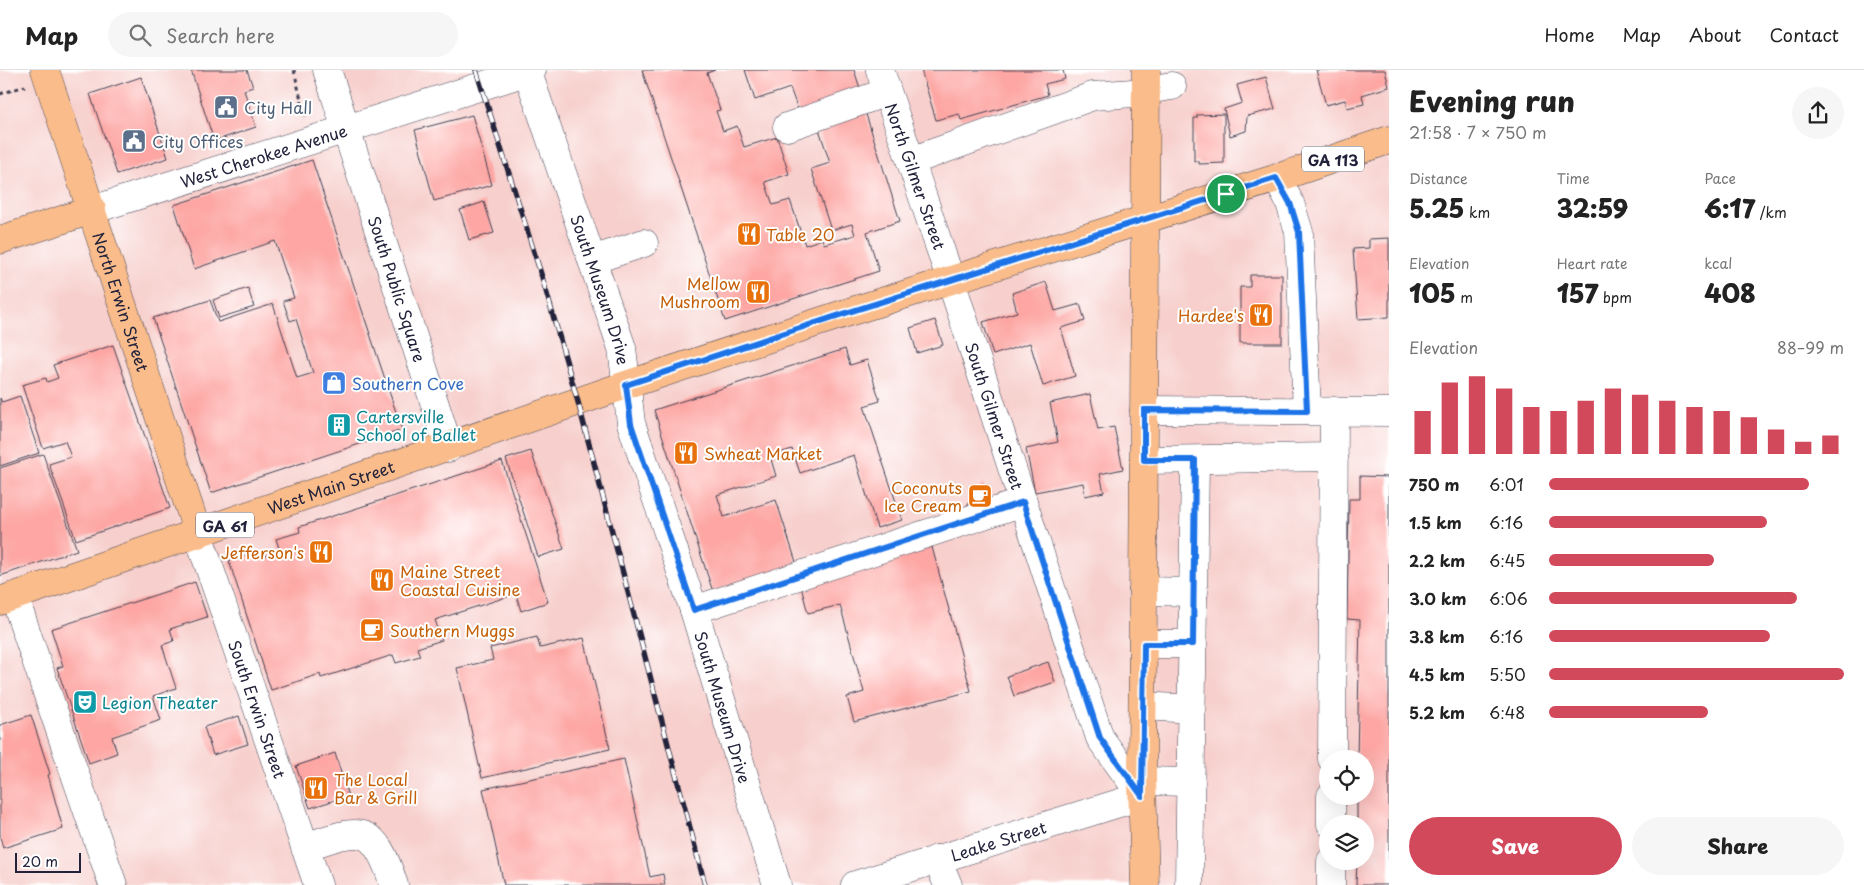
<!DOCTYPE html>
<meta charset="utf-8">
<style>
body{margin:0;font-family:"Playpen Sans",sans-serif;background:#f6f6f6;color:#222;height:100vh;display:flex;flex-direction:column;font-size:19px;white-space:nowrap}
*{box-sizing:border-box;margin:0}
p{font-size:16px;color:#767676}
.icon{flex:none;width:28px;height:28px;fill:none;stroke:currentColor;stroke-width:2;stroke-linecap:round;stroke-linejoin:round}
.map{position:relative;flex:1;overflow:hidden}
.side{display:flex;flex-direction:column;background:#fff;width:475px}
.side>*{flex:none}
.tools{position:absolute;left:1319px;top:680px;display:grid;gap:10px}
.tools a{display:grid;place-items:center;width:55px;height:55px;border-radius:50%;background:#fff;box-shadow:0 5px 20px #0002;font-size:25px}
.scale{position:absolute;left:15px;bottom:12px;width:66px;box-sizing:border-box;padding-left:5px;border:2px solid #22223b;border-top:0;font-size:14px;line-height:18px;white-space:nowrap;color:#22223b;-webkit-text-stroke:4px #fff;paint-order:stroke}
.pin{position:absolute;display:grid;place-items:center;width:42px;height:42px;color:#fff;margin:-21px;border:2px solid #fff;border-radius:50%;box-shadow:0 1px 5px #0007}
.round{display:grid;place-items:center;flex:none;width:52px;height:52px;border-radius:26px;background:#f6f6f6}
.overview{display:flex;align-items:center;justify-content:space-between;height:85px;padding:0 20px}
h1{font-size:28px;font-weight:800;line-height:38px}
.stats{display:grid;grid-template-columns:repeat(3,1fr);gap:8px;height:85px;padding:5px 20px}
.stats div{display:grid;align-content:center}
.stats b{font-size:25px;font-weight:800}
.stats small{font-size:14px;font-weight:400}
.stats p{font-size:14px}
.chart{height:140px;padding:10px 20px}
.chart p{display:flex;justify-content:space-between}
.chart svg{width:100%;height:90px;margin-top:5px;stroke:#d1495b;stroke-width:6}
.action{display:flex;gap:10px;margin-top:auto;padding:10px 20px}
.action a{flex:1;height:58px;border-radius:30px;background:#d1495b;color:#fff;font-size:20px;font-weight:800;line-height:58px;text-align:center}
.action a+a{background:#f6f6f6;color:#222}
ul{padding:0 20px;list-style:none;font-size:16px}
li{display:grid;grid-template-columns:80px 60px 1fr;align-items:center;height:38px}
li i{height:12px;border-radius:6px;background:#d1495b}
header{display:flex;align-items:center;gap:30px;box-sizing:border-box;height:70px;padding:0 25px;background:#fff;border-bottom:1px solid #e0e0e0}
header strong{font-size:24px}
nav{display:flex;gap:28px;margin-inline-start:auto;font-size:18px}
.search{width:350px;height:45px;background:#f6f6f6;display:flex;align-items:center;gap:12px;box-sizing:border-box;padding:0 18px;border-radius:28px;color:#767676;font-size:19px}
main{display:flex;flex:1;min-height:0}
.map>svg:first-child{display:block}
</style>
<header>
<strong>Map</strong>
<div class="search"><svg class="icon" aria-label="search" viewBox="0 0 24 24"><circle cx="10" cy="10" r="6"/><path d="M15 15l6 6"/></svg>Search here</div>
<nav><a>Home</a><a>Map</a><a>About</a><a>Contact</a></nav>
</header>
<main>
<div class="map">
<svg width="1389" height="815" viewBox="0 0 1389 815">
<rect width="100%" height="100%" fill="#fff"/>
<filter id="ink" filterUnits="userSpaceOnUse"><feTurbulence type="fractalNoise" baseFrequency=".02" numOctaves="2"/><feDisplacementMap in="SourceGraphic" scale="10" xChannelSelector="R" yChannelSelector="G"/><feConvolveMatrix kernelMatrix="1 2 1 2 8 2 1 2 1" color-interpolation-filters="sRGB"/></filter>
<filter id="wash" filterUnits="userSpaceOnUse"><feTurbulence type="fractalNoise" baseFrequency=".0096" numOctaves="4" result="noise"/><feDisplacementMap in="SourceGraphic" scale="20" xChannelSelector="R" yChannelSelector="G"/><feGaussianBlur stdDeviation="1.12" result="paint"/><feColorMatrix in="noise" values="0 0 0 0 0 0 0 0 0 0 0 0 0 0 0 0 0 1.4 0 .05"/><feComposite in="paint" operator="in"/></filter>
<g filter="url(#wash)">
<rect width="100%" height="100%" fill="#f9ecdb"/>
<path fill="#f7d0cd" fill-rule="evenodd" d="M0,0H1389V815H0ZM1328,689H1365V726H1328ZM1328,754H1365V791H1328Z"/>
<g id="blocks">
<g fill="#fda6a3">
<path d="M191,0H247L253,17L244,20L256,57L214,71Z"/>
<path d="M642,0H715L707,3L720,40L716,41L723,61L737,56L744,77L777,67L789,104L765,112L773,135L790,130L805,175L822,169L824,174L855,165L852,154L831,160L811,99L830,93L817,53L864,38L900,151L867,162L879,201L725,251Z"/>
<path d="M745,0H854L862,24L800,45L790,18L755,30Z"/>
<path d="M921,0H1063L1065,9L1045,14L1048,25L961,50L959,44L936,50Z"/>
<path d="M1316,0H1385L1389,17L1362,25L1364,34L1347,38L1345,30L1326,35Z"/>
<path d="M141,7L168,88L117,104L90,24Z"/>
<path d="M1266,7L1275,39L1247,46L1246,61L1230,66L1224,39L1242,33L1237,15Z"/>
<path d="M1224,44V93L1199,94V91H1194V48H1197V45Z"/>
<path d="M472,45L492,115L434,131L415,60Z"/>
<path d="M312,90L402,360L211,423L153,248L210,230L218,252L273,234L297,308L313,303L296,249L290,251L283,231L294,228L275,171L194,199L174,135Z"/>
<path d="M484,132L494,163L469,170L460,140Z"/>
<path d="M1389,168V247L1358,249L1353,179L1369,178V169Z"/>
<path d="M1250,205H1282V273H1240V217H1250Z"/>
<path d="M1046,212L1055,241L1080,234L1085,251L1061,258L1075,306L1043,316L1030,273L993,285L983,252L1017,242L1012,223Z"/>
<path d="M248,218L254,237L219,248L213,230Z"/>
<path d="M935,250L943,275L917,283L910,258Z"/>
<path d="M113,275L170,438L76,470L49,394L71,387L65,371L43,378L22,315L46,308L47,312L58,308L53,295Z"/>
<path d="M845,279L850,295L867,290L880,331L864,336L902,450L877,458L854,385L800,403L792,379L770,386L776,406L717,425L724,447L776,430L797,495L713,522L654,340Z"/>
<path d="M1090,324L1098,360L1114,357L1123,399L1100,404L1104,422L1085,426L1083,413L1035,422L1026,379L1058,372L1050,333Z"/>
<path d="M20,326L39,383L0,396V328L2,332Z"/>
<path d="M531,381L564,479L538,487L506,389Z"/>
<path d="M43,384L77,480L0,506V398Z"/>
<path d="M502,391L548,532L521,541L516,524L435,550L442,570L417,578L420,586L396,593L393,585L321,608L320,604L271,620L229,491L253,483L255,489L280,481L276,469L300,462L299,457Z"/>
<path d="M1360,406L1389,407V815H1356L1357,791H1365V754H1357V726H1365V689H1357L1360,550L1347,549L1349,429H1360Z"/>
<path d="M983,413L990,439L963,441Z"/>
<path d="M932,477L971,621L854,652L847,627L864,622L840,535L808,543L800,513Z"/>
<path d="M195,512L207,547L170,559L174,571L162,575L176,618L153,626L161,650L112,667L117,683L89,693L57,598L63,596L51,559Z"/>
<path d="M537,567L540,578L584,568L610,679L482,708L457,598L493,590L490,578Z"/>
<path d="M1048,592L1055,612L1014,626L1007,606Z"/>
<path d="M31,645L50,704L48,705L63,759L3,778L0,767V655Z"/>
<path d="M239,646L248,674L213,685L204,657Z"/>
<path d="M335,683L348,726L310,738L296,696Z"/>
<path d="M624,689L650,807L663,804L665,815H504L483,719Z"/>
</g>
</g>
</g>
<g filter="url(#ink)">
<use href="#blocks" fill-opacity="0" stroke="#424053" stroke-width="1"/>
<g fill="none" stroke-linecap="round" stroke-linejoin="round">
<defs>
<g id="minor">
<path id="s1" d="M327,0L449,378"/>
<path id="s2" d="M527,0L622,278L631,353L694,540L777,815"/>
<path d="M1146,20L1172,16"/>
<path d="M787,57L887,22"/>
<path d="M911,91L1093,26L1146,22"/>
<path d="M1277,108L1290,133L1299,162L1307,341"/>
<path id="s3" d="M92,140L532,0"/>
<path d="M592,190L644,173"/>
<path d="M1144,340L1389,342"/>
<path d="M1144,390L1334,387"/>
<path id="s4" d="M198,464L318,815"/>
<path d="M1143,521L1194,522"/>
<path d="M14,526L113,815"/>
<path d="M694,540L1023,432"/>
<path d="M1144,574H1193"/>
<path d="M1143,636L1192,639"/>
<path d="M1332,689L1334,341"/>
<path d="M1142,711L1191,712"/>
<path d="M1331,754V726"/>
<path d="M305,777C362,757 374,753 394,815"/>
<path d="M937,789L948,815"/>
<path id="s5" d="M855,815L1142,726L1100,668L951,211L880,0"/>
<path d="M1189,815L1195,390"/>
<path d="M1331,815V791"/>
</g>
<g id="major">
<path id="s6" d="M45,0L198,464"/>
<path d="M0,170L92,140"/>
<path id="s7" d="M0,531L626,315L849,242L1277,108L1389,70"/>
<path d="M1145,815L1142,711L1146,0"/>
</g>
</defs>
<use href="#minor" stroke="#424053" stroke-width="29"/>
<use href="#major" stroke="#424053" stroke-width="29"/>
<g stroke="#424053" stroke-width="3" stroke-dasharray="4 4" stroke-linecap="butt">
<path d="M294,0L305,47"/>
<path d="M0,24L25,16"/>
</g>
<use href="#minor" stroke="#fff" stroke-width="28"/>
<use href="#major" stroke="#f9bc8a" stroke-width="28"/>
<defs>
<path id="rail" d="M476,0L542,207L578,332L705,815"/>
</defs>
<use href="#rail" stroke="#22223b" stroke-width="5.5"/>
<use href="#rail" stroke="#fff" stroke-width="4" stroke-dasharray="11" stroke-linecap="butt"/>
</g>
</g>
<g fill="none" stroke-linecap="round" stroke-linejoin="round" filter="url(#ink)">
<defs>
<path id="route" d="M1276,108L1290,133L1299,162L1307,341L1144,340V390H1195L1193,574H1144L1142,726L1100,668L1023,432L694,540L631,354L626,315L849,242Z"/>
</defs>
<use href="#route" stroke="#fff" stroke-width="10"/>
<use href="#route" stroke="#1a73e8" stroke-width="6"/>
</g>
<defs>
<symbol id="civic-square" viewBox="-11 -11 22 22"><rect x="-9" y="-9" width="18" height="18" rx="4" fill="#5c6f8a" stroke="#fff"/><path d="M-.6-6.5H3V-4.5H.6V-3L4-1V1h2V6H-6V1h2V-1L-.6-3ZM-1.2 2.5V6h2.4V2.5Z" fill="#fff"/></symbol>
<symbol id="restaurant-square" viewBox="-11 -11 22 22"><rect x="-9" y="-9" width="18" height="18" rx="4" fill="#e8710a" stroke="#fff"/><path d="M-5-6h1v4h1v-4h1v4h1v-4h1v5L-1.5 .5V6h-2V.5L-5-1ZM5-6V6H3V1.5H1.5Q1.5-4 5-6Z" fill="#fff"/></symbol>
<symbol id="shop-square" viewBox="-11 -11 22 22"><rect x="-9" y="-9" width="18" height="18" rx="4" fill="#3f7fe0" stroke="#fff"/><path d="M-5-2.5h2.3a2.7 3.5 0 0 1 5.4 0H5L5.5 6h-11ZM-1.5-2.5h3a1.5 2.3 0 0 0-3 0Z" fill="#fff"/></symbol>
<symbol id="building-square" viewBox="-11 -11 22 22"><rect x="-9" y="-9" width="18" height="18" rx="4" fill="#0f9aa8" stroke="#fff"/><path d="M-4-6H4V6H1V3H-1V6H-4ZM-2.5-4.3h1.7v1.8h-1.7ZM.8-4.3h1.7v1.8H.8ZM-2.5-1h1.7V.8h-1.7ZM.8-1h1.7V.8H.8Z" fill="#fff"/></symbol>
<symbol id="cafe-square" viewBox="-11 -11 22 22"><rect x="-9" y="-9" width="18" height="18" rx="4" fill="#e8710a" stroke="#fff"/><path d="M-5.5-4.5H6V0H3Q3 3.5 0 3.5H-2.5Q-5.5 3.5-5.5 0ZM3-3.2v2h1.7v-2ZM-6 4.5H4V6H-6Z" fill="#fff"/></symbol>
<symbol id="theatre-square" viewBox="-11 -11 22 22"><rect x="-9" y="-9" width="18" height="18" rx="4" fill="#0f9aa8" stroke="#fff"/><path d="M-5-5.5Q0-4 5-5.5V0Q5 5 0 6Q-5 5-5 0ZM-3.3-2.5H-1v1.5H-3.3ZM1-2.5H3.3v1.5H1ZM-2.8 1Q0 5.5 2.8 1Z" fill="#fff"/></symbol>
</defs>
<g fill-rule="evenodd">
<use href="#civic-square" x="212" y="23" width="28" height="28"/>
<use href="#civic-square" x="120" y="57" width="28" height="28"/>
<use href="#restaurant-square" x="735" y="150" width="28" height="28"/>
<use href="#restaurant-square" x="744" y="208" width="28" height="28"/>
<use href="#restaurant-square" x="1247" y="231" width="28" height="28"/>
<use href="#shop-square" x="320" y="299" width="28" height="28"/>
<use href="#building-square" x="325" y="341" width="28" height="28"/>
<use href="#restaurant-square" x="672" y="369" width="28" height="28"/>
<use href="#cafe-square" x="966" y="412" width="28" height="28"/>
<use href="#restaurant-square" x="307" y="468" width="28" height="28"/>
<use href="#restaurant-square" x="368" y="496" width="28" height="28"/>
<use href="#cafe-square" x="358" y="546" width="28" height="28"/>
<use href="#theatre-square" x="71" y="618" width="28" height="28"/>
<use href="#restaurant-square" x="302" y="704" width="28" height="28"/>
</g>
<g text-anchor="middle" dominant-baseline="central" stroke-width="4" stroke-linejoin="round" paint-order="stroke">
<g fill="#fff" stroke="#646476" stroke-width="1">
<rect x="1302" y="76.5" width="62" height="25" rx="4"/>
<rect x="196" y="442.5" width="58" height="25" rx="4"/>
</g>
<g font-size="15" font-weight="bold" fill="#22223b">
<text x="1333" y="89">GA 113</text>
<text x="225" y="455">GA 61</text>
</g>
<g font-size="16" fill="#4e5e75" stroke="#fff" text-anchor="start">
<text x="244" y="37">City Hall</text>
<text x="152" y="71">City Offices</text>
</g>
<g font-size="16" fill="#22223b" stroke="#fff">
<text stroke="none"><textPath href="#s3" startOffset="180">West Cherokee Avenue</textPath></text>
<text transform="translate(916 106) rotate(71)">North Gilmer Street</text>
<text stroke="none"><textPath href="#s1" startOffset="230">South Public Square</textPath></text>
<text stroke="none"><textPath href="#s2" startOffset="232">South Museum Drive</textPath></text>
<text stroke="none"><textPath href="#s6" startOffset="244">North Erwin Street</textPath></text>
<text transform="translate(995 346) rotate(72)">South Gilmer Street</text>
<text stroke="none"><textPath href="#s7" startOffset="350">West Main Street</textPath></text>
<text stroke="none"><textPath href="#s2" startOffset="668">South Museum Drive</textPath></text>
<text stroke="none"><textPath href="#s4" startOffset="185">South Erwin Street</textPath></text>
<text stroke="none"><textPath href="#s5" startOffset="150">Leake Street</textPath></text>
</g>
<g font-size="16" fill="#c56008" stroke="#fff" text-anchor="start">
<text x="766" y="164">Table 20</text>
<text x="740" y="213" text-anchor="end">Mellow<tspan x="740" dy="18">Mushroom</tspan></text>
<text x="1244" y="245" text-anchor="end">Hardee's</text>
<text x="704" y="383">Swheat Market</text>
<text x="962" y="417" text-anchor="end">Coconuts<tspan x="962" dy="18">Ice Cream</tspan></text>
<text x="304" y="482" text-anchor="end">Jefferson's</text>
<text x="400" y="501">Maine Street<tspan x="400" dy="18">Coastal Cuisine</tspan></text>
<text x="390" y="560">Southern Muggs</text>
<text x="334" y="709">The Local<tspan x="334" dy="18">Bar &amp; Grill</tspan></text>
</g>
<g font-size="16" fill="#366cbe" stroke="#fff" text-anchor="start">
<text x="352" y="313">Southern Cove</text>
</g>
<g font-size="16" fill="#0d838f" stroke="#fff" text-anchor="start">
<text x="356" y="346">Cartersville<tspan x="356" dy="18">School of Ballet</tspan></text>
<text x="102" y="632">Legion Theater</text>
</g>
</g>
</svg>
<div class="tools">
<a><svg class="icon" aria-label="locate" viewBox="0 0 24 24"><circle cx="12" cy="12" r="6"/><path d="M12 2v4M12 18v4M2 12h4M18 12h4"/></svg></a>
<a><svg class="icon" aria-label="layers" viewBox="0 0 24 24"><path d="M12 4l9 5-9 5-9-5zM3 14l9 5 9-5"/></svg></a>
</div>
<div class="scale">20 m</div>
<div class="pin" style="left:1226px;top:124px;background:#1e9e55"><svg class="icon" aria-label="arrive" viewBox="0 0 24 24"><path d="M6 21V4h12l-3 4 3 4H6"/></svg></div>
</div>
<section class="side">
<div class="overview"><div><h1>Evening run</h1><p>21:58 · 7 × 750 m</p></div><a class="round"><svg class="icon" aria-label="share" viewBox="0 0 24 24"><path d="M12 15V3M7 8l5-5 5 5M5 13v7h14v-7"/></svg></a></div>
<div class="stats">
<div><p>Distance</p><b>5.25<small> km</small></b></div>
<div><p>Time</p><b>32:59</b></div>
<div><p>Pace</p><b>6:17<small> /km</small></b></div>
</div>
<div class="stats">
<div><p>Elevation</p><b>105<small> m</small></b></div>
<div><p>Heart rate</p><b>157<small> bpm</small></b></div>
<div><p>kcal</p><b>408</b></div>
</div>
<div class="chart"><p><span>Elevation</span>88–99 m</p>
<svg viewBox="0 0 160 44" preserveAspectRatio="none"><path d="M5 44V23M15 44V9M25 44V6M35 44V12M45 44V21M55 44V23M65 44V18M75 44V12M85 44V15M95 44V18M105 44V21M115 44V23M125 44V26M135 44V32M145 44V38M155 44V35"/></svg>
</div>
<ul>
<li><b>750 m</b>6:01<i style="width:88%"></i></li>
<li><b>1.5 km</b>6:16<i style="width:74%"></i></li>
<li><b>2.2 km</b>6:45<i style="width:56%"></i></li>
<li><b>3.0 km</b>6:06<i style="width:84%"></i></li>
<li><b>3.8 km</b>6:16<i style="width:75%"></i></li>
<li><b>4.5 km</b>5:50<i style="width:100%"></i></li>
<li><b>5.2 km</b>6:48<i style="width:54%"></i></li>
</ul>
<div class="action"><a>Save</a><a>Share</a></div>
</section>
</main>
